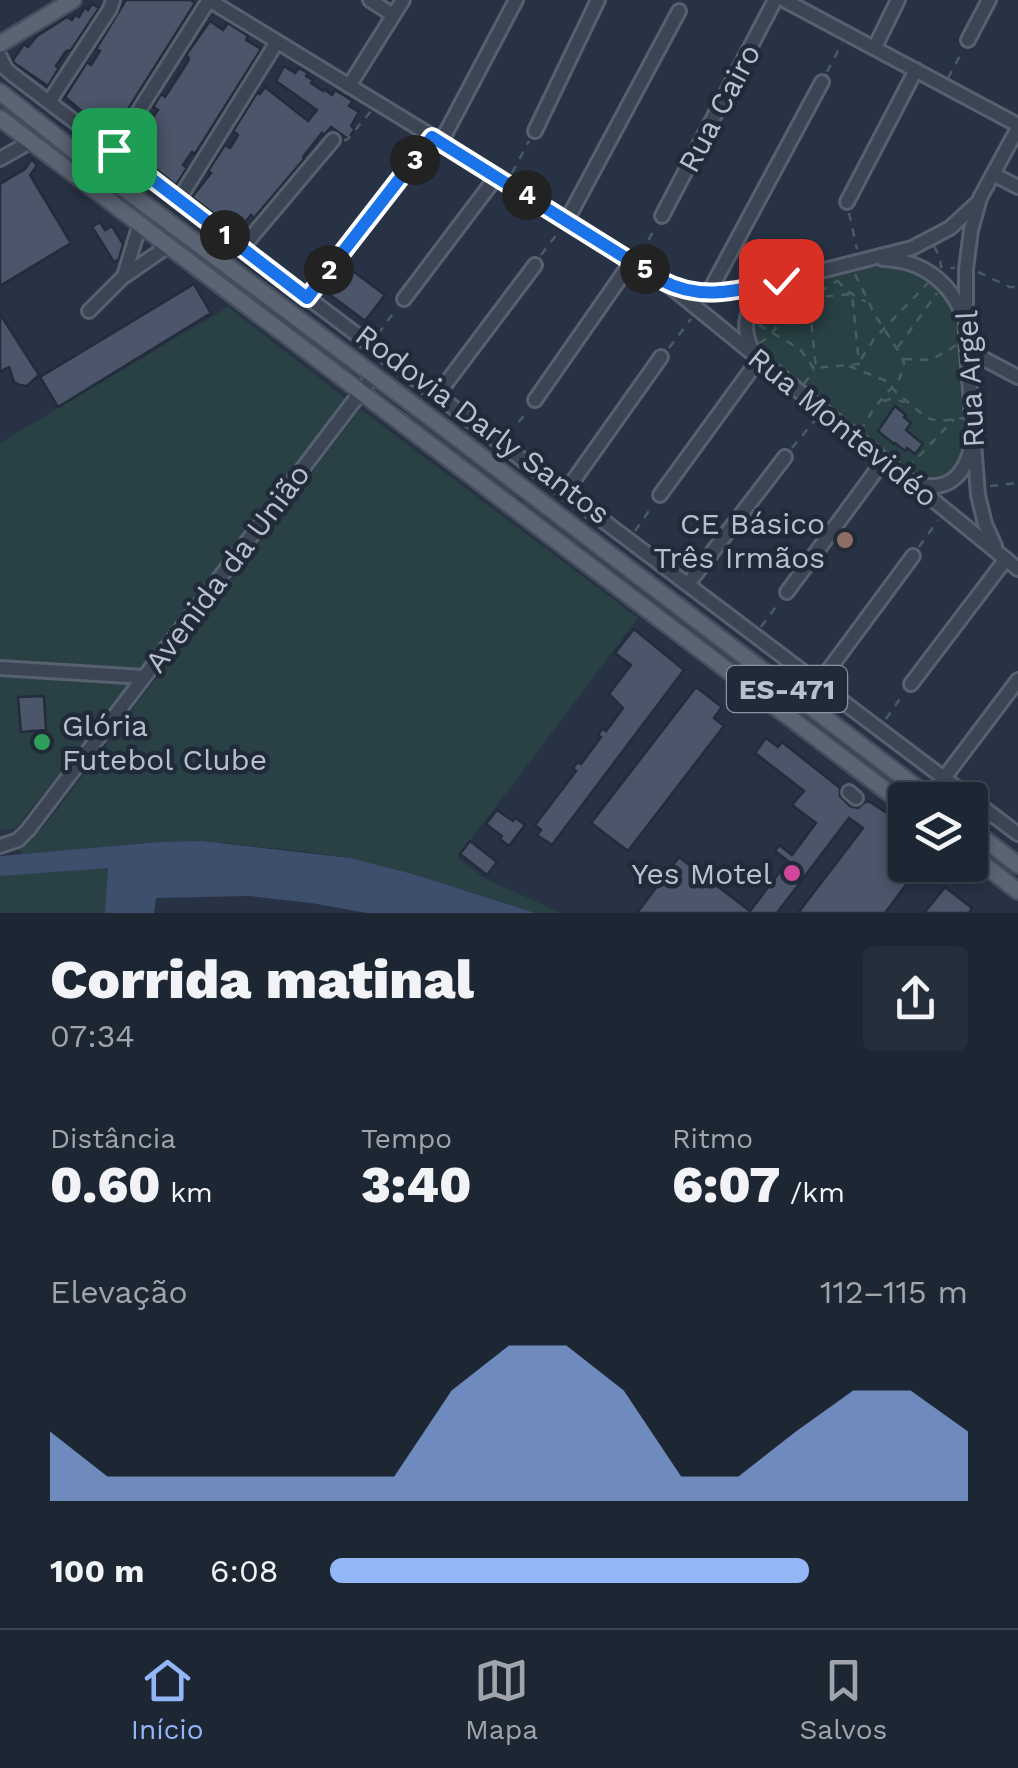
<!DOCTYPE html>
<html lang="pt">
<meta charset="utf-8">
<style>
body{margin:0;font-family:"Work Sans",sans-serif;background:#252e3b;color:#f1f3f6;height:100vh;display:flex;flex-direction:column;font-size:38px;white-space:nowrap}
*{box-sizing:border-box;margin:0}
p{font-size:32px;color:#a0a5ac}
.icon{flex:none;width:55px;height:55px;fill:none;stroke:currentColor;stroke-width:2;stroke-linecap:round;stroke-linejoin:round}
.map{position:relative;height:913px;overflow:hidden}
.sheet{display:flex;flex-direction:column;background:#1d2633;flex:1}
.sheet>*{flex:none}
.controls{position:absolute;left:888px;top:782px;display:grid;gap:20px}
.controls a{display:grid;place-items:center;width:100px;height:100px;border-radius:10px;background:#1d2633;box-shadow:0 5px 15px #0003,0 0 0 2px #3b434e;font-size:50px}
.pin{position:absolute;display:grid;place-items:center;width:85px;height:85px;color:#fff;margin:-42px;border-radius:20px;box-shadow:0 5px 15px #0006}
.km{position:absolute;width:50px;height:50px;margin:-25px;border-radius:50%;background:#222;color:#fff;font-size:28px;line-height:50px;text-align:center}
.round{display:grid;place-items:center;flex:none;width:105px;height:105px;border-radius:10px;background:#252e3b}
.overview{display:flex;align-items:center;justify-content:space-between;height:170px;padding:0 50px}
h1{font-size:55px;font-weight:800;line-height:75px}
.metrics{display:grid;grid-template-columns:repeat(3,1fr);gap:15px;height:170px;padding:10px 50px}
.metrics div{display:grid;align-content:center}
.metrics b{font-size:50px;font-weight:800}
.metrics small{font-size:28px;font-weight:400}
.metrics p{font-size:28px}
.chart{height:280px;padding:20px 50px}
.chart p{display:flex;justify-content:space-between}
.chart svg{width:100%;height:180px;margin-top:10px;fill:#93b6f9;opacity:.7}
ul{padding:0 50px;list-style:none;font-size:32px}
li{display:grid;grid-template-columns:160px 120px 1fr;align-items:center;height:75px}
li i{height:25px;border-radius:12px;background:#93b6f9}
.tab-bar{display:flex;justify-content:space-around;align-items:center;height:140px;border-top:2px solid #3b434e;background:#1d2633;font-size:28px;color:#a0a5ac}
.tab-bar a{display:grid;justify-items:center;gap:5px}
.tab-bar .current{color:#93b6f9}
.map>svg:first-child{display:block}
</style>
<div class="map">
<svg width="1018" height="913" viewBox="0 0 1018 913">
<rect width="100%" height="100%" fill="#273244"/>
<g fill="#294145">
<path d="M0,100L353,366L351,375L0,110Z"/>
<path d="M883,265C906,267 928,274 944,294C964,320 961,358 963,390C964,407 969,427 966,444C961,474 937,488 910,474L767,358C746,334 749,307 776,290Z"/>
<path d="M228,307L346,399L128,687L15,829L0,830V443Z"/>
<path d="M371,390L375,391L403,412L416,415L520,494L514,502L369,391Z"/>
<path d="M360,409L638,618L457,858L484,878L561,913H535L413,874L350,858L302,851L202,841L159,842L21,854L20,847L41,829L56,811Z"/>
<path d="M524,497L923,800H907L518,505Z"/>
<path d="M109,867L105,913H0V876Z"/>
</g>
<path fill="#3d4f6d" d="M202,841L350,858L413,874L535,913H367L311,903L249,896L156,898L154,913H105L108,868L0,876V856L159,842Z"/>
<g fill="#4b566a" stroke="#222c3b" stroke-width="2.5">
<path d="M126,0H190L195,3L111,136L65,97L87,62L91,65L100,51L96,49Z"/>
<path d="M92,4L99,8L71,50L66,51L56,66L59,68L48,86L14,63L13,60L24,44L28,47L37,36L67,17L72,20L75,15L79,17L85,7L88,10Z"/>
<path d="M210,21L223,30L228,23L248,36L246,40L261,49L195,154L192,152L183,165L187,168L176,185L152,166L156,160L135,146L142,137L136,133L145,120L149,123L158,110L153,107L161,94L165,97L187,63L189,58L186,55Z"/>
<path d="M284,66L295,73L299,68L308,73L306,76L313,80L311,83L323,91L324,89L332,95L335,90L353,101L349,106L359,112L351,126L355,129L348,139L331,127L324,135L322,133L303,157L304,159L254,218L251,215L244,224L241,222L235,230L192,197L211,173L208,171L225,145L230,148L238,135L233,131L257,93L260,94L265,87L308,121L317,110L276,81Z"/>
<path d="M32,159L37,166L30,175L71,243L0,286V184L25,169Z"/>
<path d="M100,222L105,230L112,226L123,244L119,259L114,262L92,227Z"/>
<path d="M346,266L385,295L365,321L325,291Z"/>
<path d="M194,284L211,313L58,407L40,377Z"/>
<path d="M0,314L39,375L27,386L20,385L14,382L9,367L0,372Z"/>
<path d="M895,406L906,415L904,417L911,423L906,430L923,444L915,454L907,448L905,451L895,443L894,444L878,431Z"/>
<path d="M634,629L684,670L552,845L537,835L541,830L535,825L576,771L573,768L578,762L581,764L601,737L598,735L603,728L606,731L623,708L609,694L631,665L615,653Z"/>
<path d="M696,687L722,707L714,718L724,726L628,851L591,823Z"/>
<path d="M44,696L46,730L21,732L18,697Z"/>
<path d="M766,738L778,747L782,742L840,788V796L850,806L858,808L865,802H870L905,825V865H916L914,868L917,870L885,913H798L863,828L849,818L777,913H637L679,857L750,911L788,861L775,851L779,845L792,855L816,823L792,805L804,791L755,753Z"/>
<path d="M497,810L513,821L516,818L525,825L509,846L500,839L502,836L486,824Z"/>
<path d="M470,841L497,862L487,875L460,854Z"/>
<path d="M945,887L972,908L969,913H924Z"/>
</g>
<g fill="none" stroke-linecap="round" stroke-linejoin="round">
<defs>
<g id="minor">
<path d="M209,0L497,176L661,279L1018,569"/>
<path d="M370,0L393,15"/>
<path d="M784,0L1018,125"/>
<path d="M968,40L989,0"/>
<path d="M875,47L898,0"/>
<path d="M0,57L6,69L13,75L1018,834"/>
<path d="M349,86L403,0"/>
<path d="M49,102L110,9L113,0"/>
<path d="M535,131L598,0"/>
<path d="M441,142L516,0"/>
<path d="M114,150L209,0"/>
<path d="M0,159L30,142"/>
<path d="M993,174L1018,187"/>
<path d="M179,199L277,42"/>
<path d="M847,202L916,70"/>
<path d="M662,216L775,0"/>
<path d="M567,220L679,11"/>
<path d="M242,248L333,140"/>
<path d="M883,259C921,260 950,281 963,316"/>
<path d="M126,275L168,246"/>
<path d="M677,288L697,293H719L781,281L912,248L950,228L976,204"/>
<path d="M708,294L822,82"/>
<path d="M307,298L399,182"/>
<path d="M404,299L497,176"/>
<path d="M89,311L124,276L140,224"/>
<path d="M967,350L1018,377"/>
<path d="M754,353C739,327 746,303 771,286"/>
<path d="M438,394L535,265"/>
<path d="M535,400L632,261"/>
<path d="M913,483C945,493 963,479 971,448"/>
<path d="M566,491L661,357"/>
<path d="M660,495L759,359"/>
<path d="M995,546L985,524L978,495L966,339V269L971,230L980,198L1018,128"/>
<path d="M688,584L785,457"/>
<path d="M787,592L884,460"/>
<path d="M0,668L144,677"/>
<path d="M819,683L913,556"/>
<path d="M911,684L1006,559"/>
<path d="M944,778L1018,680"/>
<path d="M849,792L856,798"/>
<path d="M0,846L18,840L28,830L373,376"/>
</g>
<g id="major">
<path d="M0,44L73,0"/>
<path d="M0,92L91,164L435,421L933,800"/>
<path d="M0,118L905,805"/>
<path d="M970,828L1018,865"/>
<path d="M970,854L1018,891"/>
</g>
</defs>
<use href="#minor" stroke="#57606e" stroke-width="18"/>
<use href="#major" stroke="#454e5d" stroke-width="20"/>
<g stroke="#485d61" stroke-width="2.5" stroke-dasharray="8 8" stroke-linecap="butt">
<path d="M827,72L842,43"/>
<path d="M948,78L963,50"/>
<path d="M344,140H347L372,110"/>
<path d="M405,173L425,147"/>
<path d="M512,173L529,141"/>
<path d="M849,213L857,249"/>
<path d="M934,246L940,258L941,267L955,268"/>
<path d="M641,254L656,226"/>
<path d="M541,255L560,230"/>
<path d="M978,272L1010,287H1018"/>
<path d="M855,274L875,315L901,355L904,363L900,378L874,408L862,429"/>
<path d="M837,280L847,291L866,302"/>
<path d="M787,292L809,300L816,368L859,364L852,294L811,298"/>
<path d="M759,325L800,349L815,370"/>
<path d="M378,334L397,308"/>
<path d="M759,343C772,336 774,329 783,320C800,306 818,293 837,281"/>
<path d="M898,347L937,293"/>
<path d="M669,348L691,319"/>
<path d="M861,359L874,339L928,283"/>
<path d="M904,359L931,360L957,345"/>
<path d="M849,366L886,381L897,393L927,418L939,421L963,418"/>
<path d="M804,384L814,370"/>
<path d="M883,401L891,399L905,402"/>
<path d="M509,435L528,410"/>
<path d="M792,448L816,419"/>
<path d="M908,468L954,419"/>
<path d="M990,486L1018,483"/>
<path d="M635,531L653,505"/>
<path d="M919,547L938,520"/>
<path d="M761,627L780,601"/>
<path d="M886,719L904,693"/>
</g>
<use href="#minor" stroke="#3c4554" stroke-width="12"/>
<use href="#major" stroke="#5a6473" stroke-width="15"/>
</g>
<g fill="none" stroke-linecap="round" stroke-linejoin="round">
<defs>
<path id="route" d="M114,150L307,298L432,137L661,280C701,302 739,290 781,281"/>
</defs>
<use href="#route" stroke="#fff" stroke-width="20"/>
<use href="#route" stroke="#1a73e8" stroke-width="12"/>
</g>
<circle fill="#8d6e63" stroke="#202a39" stroke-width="4" cx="845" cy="540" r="10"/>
<circle fill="#2e9e5b" stroke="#202a39" stroke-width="4" cx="42" cy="742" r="10"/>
<circle fill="#d1479c" stroke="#202a39" stroke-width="4" cx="792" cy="873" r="10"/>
<g text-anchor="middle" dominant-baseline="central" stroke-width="9" stroke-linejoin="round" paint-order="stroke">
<rect fill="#202a39" stroke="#8b93a1" stroke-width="2.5" x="727" y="666" width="120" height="46" rx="8"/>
<g font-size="28" font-weight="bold" fill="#b9c0cd">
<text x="787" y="689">ES-471</text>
</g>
<g font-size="30" fill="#b9c0cd" stroke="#202a39">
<text transform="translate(719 108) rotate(-62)">Rua Cairo</text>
<text transform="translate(970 379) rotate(-93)">Rua Argel</text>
<text transform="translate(483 424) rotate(37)">Rodovia Darly Santos</text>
<text transform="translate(843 427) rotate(39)">Rua Montevidéo</text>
<text transform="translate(227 568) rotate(-53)">Avenida da União</text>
</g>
<g font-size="30" fill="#b9c0cd" stroke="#202a39" text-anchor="end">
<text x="825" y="523">CE Básico<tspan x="825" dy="34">Três Irmãos</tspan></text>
<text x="62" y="725" text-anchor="start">Glória<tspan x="62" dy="34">Futebol Clube</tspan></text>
<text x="772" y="873">Yes Motel</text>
</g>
</g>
</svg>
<div class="controls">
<a><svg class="icon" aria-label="layers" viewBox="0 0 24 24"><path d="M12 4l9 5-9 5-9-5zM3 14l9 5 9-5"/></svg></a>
</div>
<div class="pin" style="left:114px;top:150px;background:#1e9e55"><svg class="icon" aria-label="arrive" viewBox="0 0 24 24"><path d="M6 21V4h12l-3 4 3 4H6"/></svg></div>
<div class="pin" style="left:781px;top:281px;background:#d93025"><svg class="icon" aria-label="check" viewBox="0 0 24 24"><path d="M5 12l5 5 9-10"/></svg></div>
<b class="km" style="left:225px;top:235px">1</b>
<b class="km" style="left:329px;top:270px">2</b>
<b class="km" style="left:415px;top:160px">3</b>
<b class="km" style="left:527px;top:195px">4</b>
<b class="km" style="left:645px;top:269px">5</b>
</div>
<section class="sheet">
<div class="overview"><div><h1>Corrida matinal</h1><p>07:34</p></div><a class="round"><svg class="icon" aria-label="share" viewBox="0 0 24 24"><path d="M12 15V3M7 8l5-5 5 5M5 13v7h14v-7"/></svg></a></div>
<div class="metrics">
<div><p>Distância</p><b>0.60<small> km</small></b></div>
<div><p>Tempo</p><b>3:40</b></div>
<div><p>Ritmo</p><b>6:07<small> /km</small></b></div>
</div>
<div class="chart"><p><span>Elevação</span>112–115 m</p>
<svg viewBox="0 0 160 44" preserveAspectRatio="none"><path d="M0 44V27L10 38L20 38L30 38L40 38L50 38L60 38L70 17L80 6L90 6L100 17L110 38L120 38L130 27L140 17L150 17L160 27V44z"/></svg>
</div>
<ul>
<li><b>100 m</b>6:08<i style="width:75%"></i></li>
</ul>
</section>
<nav class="tab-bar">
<a class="current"><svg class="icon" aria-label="home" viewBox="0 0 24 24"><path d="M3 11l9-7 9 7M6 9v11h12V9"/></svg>Início</a>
<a><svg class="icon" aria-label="map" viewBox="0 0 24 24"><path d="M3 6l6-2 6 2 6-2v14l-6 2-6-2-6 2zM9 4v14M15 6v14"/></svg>Mapa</a>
<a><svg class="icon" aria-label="saved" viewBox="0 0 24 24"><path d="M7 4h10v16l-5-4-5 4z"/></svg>Salvos</a>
</nav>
